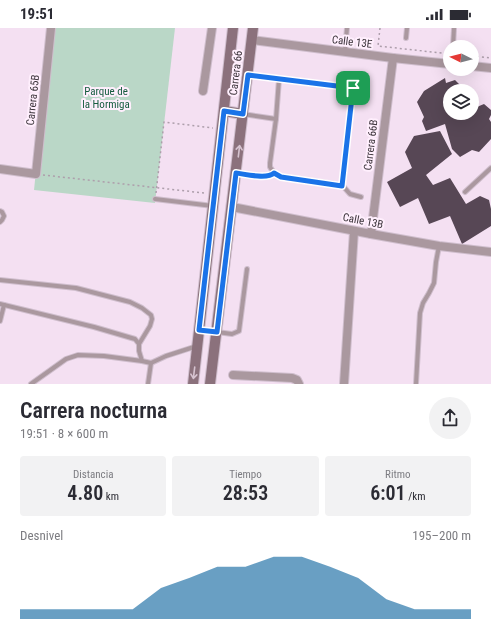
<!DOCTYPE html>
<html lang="es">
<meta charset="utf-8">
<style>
body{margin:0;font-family:"Roboto Condensed",sans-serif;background:#f2f2f3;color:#2b2b33;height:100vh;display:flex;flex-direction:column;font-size:15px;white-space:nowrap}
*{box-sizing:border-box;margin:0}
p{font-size:13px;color:#7c7c81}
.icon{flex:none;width:22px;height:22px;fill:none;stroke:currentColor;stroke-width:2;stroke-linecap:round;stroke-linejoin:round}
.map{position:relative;height:356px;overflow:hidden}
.drawer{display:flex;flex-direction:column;background:#fff;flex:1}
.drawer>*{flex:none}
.needle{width:26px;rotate:276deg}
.fabs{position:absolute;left:443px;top:12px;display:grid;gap:8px}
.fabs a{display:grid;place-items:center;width:36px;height:36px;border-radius:50%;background:#fff;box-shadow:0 4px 16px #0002;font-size:20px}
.pin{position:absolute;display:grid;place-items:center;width:34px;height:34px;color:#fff;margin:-17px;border-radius:8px;box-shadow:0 2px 6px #0006}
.round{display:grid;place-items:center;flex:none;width:42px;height:42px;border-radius:21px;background:#f2f2f3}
.headline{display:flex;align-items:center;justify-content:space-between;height:68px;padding:0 20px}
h1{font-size:22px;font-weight:600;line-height:30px}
.metrics{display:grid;grid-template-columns:repeat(3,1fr);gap:6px;height:68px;padding:4px 20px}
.metrics div{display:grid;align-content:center;border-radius:4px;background:#f2f2f3;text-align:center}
.metrics b{font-size:20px;font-weight:600}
.metrics small{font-size:11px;font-weight:400}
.metrics p{font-size:11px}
.chart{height:112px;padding:8px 20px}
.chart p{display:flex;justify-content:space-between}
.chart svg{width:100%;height:72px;margin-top:4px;fill:#2a77aa;opacity:.7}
.status{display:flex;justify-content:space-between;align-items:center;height:28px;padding:0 20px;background:#fff;direction:ltr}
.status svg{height:11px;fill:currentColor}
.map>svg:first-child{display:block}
</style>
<div class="status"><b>19:51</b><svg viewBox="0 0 49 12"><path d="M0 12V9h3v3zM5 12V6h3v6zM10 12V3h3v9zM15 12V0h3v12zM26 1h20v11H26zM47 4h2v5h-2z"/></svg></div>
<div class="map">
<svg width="491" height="356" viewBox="0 0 491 356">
<rect width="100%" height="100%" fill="#f4e0f2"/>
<path fill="#bad7c7" d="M51,0H175L155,175L34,162Z"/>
<g fill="#574755">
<path d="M445,50L446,55L455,52L461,58L460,63H450V85H472V81L484,76L491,82V87L489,91L491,94V111L479,124L472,122L460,129L452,121L445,96L426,103L422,93L424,89L417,74L424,63Z"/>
<path d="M440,103L452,126L426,147L433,157L450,150L466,176L480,168L489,172L491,181V198L462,216L450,188L429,196L418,170L400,179L387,154L412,140L405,124L414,108Z"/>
</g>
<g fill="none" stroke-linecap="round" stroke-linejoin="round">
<defs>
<g id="service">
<path d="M406,10L407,0"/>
<path d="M453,19L454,0"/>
<path d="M345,23L347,0"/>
<path d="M247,47L365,61"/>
<path d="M279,51L276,91L270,135V139L274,145L281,149L342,157"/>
<path d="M353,60L342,157L350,166L361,169"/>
<path d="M243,86L276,91"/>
<path d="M236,145C245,147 266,152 274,145"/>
<path d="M465,164L491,140"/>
<path d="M155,171L213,178"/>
<path d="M0,183L2,184L4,188L2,192L0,194"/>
<path d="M0,252L76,260L130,274L142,280L151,287L152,291L150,298L139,316V323L142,333L151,335L166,328L197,318"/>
<path d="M0,276L94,299L135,311L139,316"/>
<path d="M0,293L4,277"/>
<path d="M217,304L232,306L239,303L247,241"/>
<path d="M31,356L66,331L78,327L104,328L142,333"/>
<path d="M148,356L151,335"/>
<path d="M416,356L420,285L423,275L429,265L434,255L436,234L439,218"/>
</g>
<g id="minor">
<path d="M252,12L393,30L450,36"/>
<path d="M472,38L491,40"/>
<path d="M203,63L212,0"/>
<path d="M0,141L36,146L51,0"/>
<path d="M232,179L371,206L439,218L491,224"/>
<path d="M371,206L393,30"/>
<path d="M233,347L292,350L297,352L299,356"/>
<path d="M344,356L354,203"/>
</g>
<g id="secondary">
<path d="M224,83L243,86"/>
<path d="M193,356L233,0"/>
<path d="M210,356L253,0"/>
</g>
</defs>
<use href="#service" stroke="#cfbecd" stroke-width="6"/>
<use href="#minor" stroke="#cfbecd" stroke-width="10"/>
<use href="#secondary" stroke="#cfbecd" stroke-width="12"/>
<g stroke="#ad9eab" stroke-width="1.5" stroke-dasharray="2 3" stroke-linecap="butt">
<path d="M380,0L378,18L450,26"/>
<path d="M472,28L491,30"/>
<path d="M43,147L204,165"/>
<path d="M156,165L164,94L213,100"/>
</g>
<use href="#service" stroke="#aa989f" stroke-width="4"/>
<use href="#minor" stroke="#aa989f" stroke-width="8"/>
<use href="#secondary" stroke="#8b717c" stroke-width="10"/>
</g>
<defs><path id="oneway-shaft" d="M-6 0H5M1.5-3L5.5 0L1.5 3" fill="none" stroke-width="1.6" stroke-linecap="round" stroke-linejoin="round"/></defs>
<g stroke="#d6c3d0">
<use href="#oneway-shaft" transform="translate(239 123) rotate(-83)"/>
<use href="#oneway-shaft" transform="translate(194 345) rotate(97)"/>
</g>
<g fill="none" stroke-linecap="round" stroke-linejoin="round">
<defs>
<path id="route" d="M248,47L353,60L342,158L281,149L274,145C267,152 245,146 236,145L217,304L199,302L224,83L243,86Z"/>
</defs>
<use href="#route" stroke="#fff" stroke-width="8"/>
<use href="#route" stroke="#1a73e8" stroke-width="5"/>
</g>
<g text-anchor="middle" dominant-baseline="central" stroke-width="4" stroke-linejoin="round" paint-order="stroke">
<g font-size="11" fill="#3c343b" stroke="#ffeffd">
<text transform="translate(352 14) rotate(7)">Calle 13E</text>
<text transform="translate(236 45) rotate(-83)">Carrera 66</text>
<text transform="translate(33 72) rotate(-84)">Carrera 65B</text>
<text transform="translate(371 117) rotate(-83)">Carrera 66B</text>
<text transform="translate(363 193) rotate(11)">Calle 13B</text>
</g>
<g font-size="11" fill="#165c3f" stroke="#ffeffd">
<text x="106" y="63">Parque de<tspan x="106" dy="13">la Hormiga</tspan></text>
</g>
</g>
</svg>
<div class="fabs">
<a><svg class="needle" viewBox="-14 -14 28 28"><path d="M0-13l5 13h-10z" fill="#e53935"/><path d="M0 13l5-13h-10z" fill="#7c7c81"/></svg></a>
<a><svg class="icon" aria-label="layers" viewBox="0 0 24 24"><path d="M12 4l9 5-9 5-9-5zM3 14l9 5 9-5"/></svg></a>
</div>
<div class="pin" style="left:353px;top:60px;background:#1e9e55"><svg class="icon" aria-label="arrive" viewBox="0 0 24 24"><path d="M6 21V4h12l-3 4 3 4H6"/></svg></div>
</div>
<section class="drawer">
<div class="headline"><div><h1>Carrera nocturna</h1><p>19:51 · 8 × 600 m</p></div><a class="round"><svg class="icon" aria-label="share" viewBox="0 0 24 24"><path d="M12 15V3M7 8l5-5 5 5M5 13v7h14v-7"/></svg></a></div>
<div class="metrics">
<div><p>Distancia</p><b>4.80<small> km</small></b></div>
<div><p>Tiempo</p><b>28:53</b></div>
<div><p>Ritmo</p><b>6:01<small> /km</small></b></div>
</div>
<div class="chart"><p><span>Desnivel</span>195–200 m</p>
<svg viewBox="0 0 160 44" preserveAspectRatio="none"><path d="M0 44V38L10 38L20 38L30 38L40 38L50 25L60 19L70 12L80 12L90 6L100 6L110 12L120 19L130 32L140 38L150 38L160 38V44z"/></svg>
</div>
</section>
